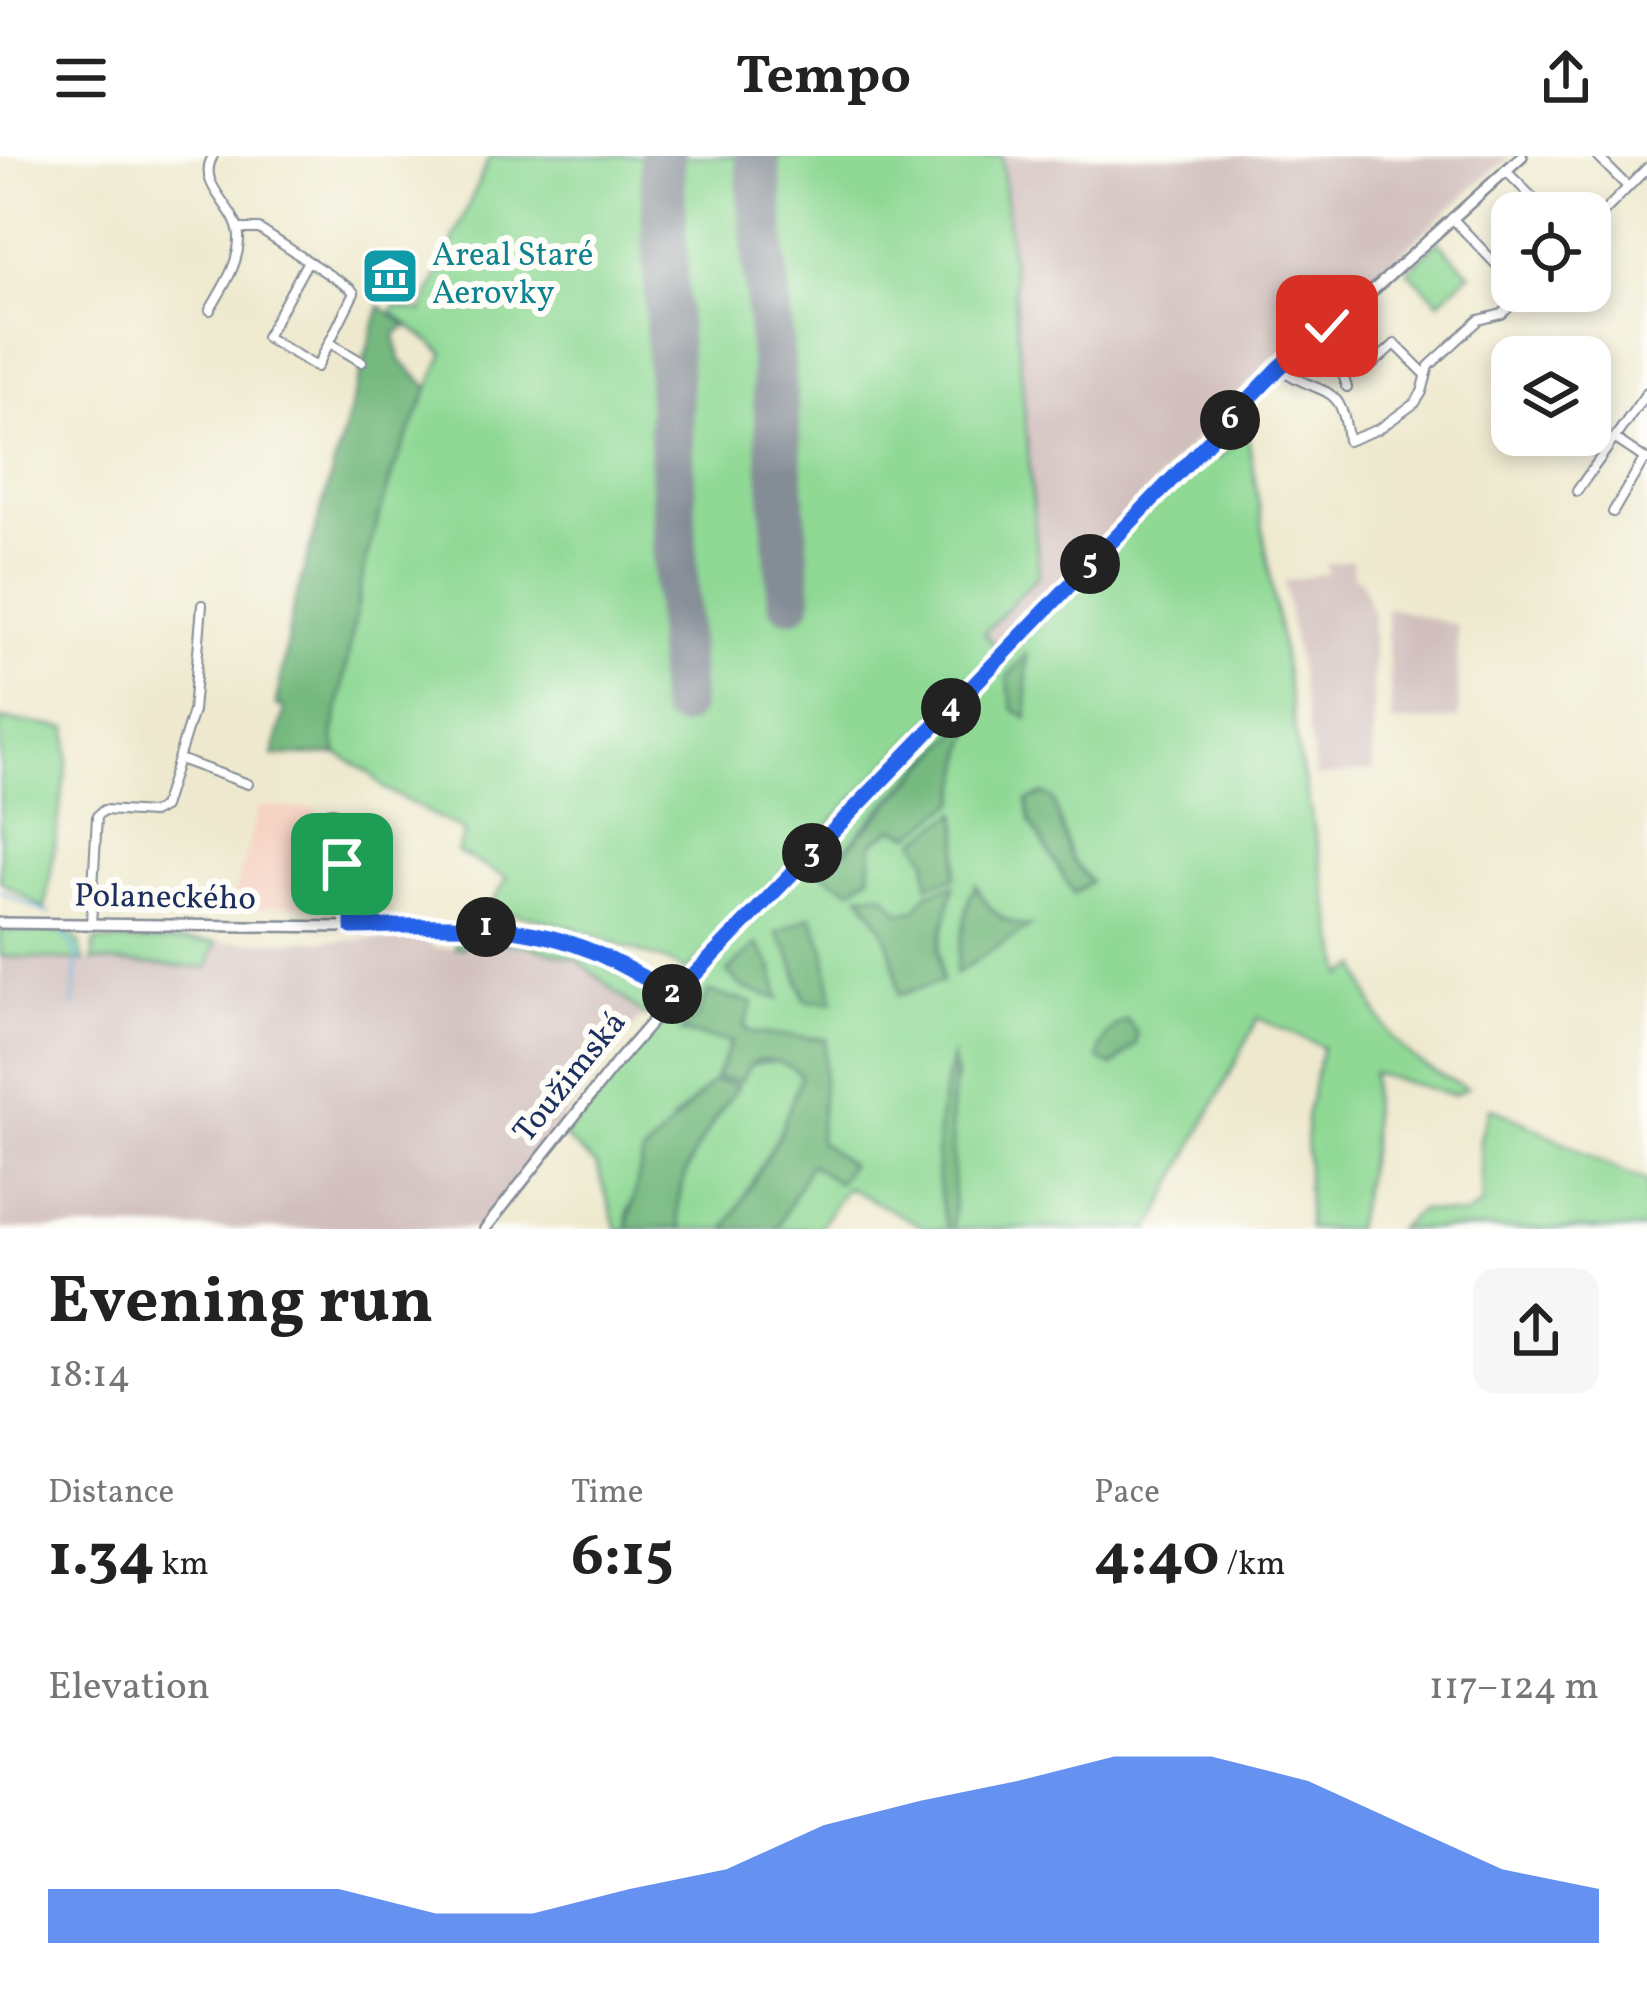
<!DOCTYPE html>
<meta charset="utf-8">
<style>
body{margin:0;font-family:Vollkorn,serif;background:#f6f6f6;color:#222;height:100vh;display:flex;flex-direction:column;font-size:45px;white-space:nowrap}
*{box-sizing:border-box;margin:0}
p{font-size:39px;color:#767676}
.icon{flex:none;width:66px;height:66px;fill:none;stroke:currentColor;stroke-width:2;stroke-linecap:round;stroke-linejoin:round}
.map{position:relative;height:1073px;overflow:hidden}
.side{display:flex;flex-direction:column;background:#fff;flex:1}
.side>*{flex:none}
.controls{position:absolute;left:1491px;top:36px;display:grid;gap:24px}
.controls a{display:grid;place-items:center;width:120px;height:120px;border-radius:24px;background:#fff;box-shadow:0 6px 18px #0003;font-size:60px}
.pin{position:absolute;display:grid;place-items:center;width:102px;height:102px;color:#fff;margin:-51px;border-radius:24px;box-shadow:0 6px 18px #0006}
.km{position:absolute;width:60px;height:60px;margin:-30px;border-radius:50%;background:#222;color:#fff;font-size:33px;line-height:60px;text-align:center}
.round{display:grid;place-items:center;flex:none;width:126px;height:126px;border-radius:24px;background:#f6f6f6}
.head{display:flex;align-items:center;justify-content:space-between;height:204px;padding:0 48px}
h1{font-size:66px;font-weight:700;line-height:90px}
.figures{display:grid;grid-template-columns:repeat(3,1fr);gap:18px;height:204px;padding:12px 48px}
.figures div{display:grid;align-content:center}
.figures b{font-size:60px;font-weight:700}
.figures small{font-size:33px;font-weight:400}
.figures p{font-size:33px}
.chart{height:336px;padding:24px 48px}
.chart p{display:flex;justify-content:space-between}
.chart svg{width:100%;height:216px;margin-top:12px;fill:#2563eb;opacity:.7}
header{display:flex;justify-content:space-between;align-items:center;height:156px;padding:0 48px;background:#fff;font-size:54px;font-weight:700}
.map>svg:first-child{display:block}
</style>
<header><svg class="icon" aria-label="menu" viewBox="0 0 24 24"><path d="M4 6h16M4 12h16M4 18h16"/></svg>Tempo<svg class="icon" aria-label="share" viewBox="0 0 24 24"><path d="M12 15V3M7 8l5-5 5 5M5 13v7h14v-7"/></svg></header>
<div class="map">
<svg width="1647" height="1073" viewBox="0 0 1647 1073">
<rect width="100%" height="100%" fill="#fdfcf7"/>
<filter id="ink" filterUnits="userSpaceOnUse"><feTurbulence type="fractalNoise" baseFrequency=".00833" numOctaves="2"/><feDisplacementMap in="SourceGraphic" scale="24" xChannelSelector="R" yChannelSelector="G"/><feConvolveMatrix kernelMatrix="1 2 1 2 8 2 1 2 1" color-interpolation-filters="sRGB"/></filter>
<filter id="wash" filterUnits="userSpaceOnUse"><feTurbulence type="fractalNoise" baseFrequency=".004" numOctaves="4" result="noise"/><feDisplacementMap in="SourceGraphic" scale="48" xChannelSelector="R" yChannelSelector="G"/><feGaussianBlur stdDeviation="2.7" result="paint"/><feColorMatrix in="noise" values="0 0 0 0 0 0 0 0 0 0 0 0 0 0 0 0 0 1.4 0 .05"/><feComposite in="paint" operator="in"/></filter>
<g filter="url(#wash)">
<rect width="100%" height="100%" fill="#eee9ce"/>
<path fill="#f6d2c3" d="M259,650L317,653L319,747L230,755Z"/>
<g fill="#d1bfbd">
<path d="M1002,0H1509L1387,109L1291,183L1283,198L1239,237L1230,253L1207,272L999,494L984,478L1039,418Z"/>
<path d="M1352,404L1353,421L1361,424L1373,460V615L1316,621L1284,425L1328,417L1326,408Z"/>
<path d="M1386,451L1457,469L1459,563L1392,567Z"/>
<path d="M429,783L433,792H462L467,783L491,785L577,803L641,861L477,1073H0V801L208,812L216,786Z"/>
</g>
<g fill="#90d995" stroke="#56847a" stroke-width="3" fill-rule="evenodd">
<path d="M490,0H1002L1039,418L984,477L999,494L686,815C668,803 653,801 634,794C585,775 539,758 487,755L507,722L457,696L465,676L385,633L370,617L338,598L333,581L366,403L393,314L444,197L392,156L395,150L422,156Z"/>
<path d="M1438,85L1470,117L1439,146L1408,115Z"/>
<path d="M1247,275L1298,594L1344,820L1359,810C1381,879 1400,902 1467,932L1453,939L1372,917L1371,990L1355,1073H1308L1306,961L1322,891L1258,862L1151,1073H953L951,952L956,920L952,904C936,948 933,1029 948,1073H928L846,1031L819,1073H777L818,985L826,884L752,877L708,837L697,861L683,877L731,886L716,921C743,911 779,893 801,920L780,977L726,1073H682C665,1030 714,964 738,930L713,926L673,964L628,1055L627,1073H617L597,1010L563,980L692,827L1207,290L1219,302ZM979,554L966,592L957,645L912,679L894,672L872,687L870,719L823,718L874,660ZM1053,643L1071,703L1090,725L1074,738L1052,700ZM977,730C987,755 1003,766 1028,771L956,817L969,742ZM884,738L900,756L916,754L943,764L939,792L942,825L899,839C894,794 889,776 861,740ZM810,761L805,845L790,798L777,778ZM1117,868L1136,888L1113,910L1100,892Z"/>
<path d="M0,563L68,572V601L45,753L0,725Z"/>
<path d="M0,774L70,776L80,787L84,805L0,800Z"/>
<path d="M459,776L508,777L563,789L648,832L653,850L645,861L577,803L523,789L467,783L462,792H455Z"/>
<path d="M95,785L216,786L208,812L92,805Z"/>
<path d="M1489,951C1544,971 1591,1006 1647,1025V1073H1397L1420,1054L1464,1060L1482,1049L1480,983Z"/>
</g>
<g fill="#74b97e" stroke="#48746e" stroke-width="3">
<path d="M380,150L408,170L395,178L400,204L429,232L393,315L366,403L333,581L338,598L273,600L285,552L276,549L293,452Z"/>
<path d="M1026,498L1028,562L1013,553L1007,522Z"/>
<path d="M981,552L966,592L957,645L912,679L894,672L872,687L870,719L851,733L823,718Z"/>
<path d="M1044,638L1053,643L1071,703L1090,726L1074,738L1030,665L1027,645Z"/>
<path d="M957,656L960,679L955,721L928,729L927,703L916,685Z"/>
<path d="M954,729L939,792L942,825L899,839C894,793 888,776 860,738H884L901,756L916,754L927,737Z"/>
<path d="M976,729C987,753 1002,769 1030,770L955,818L969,742Z"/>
<path d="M811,760L825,794L833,846L806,845L790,798L776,777Z"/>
<path d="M757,788L772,811L779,843L743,832L727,816Z"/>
<path d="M709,836L753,847L744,872L752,877L826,883L819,985L850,1009L838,1027L810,1008L777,1073H726L780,977L801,920C793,910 765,898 753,907C747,911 745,919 741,925L716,922L731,886L681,876L697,861Z"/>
<path d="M1127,863L1137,878L1136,888L1112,910L1099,903C1099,884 1111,872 1127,863Z"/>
<path d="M952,902C957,922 950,938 951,958C953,997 955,1034 953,1073H948C929,1020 937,954 952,902Z"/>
<path d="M713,925L738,929C714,964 664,1028 682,1073H627L643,999Z"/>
</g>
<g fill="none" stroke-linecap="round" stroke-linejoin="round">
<g stroke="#64aedc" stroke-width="3">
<path d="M0,735L50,758"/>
<path d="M64,777L78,800L73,851"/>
<path d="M634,829L650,841L651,849"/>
</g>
<g stroke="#848c96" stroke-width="45">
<path d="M662,0L680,548"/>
<path d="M757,0L790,443"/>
</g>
</g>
</g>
<g filter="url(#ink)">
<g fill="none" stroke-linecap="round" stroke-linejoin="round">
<defs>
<g id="minor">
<path d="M1597,0L1628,31"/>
<path d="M1505,14L1548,57"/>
<path d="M1452,62L1512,125"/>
<path d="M1590,70L1647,12"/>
<path d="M238,73H259L351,133L354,137L317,211L266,181L308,105"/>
<path d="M210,154C223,131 240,107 239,80C237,50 195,29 213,0"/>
<path d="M1328,171L1347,231"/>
<path d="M330,187L362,206"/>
<path d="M1371,210L1395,188L1425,218"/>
<path d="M1279,212C1322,243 1342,222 1348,285L1379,273L1415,247L1422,236L1429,210L1479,164L1502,158L1526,135"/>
<path d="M1614,282L1647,304"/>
<path d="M1577,335L1647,236"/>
<path d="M1613,356L1644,303"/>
<path d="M179,603L248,628"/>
<circle cx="332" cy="664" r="8"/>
<path d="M333,672L334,694L353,724L352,771"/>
<path d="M91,769L97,660L104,654L152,657L163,651L193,555L202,449"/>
</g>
<g id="tertiary">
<path d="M0,767L511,773L586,792L675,839"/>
<path d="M485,1073L618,905L690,822L1279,212L1370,137L1522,0"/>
</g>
</defs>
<use href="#minor" stroke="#848c96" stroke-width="12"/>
<use href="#tertiary" stroke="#848c96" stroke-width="14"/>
<use href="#minor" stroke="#fff" stroke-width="8"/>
<use href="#tertiary" stroke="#fff" stroke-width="9"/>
</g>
</g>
<g fill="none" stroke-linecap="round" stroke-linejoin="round" filter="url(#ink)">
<defs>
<path id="route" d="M342,708L353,724L352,771C429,770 510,763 584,792C616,804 645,823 675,839L1279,212L1327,170"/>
</defs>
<use href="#route" stroke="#fff" stroke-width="24"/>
<use href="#route" stroke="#2563eb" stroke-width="15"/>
</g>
<defs>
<symbol id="museum-square" viewBox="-11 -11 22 22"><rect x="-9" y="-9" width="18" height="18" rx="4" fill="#0f9aa8" stroke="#fdfcf7"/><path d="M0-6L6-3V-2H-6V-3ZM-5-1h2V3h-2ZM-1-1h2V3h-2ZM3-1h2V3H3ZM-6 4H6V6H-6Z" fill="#fff"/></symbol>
</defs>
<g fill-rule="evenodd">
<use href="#museum-square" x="357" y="87" width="66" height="66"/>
</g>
<g text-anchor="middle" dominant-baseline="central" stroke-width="12" stroke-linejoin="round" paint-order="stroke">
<g font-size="33" fill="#0d838f" stroke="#fdfcf7" text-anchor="start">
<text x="432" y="101">Areal Staré<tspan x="432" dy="38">Aerovky</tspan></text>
</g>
<g font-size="33" fill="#1b2f5e" stroke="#fdfcf7">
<text transform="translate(165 743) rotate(1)">Polaneckého</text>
<text transform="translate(571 922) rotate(-51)">Toužimská</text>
</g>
</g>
</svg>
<div class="controls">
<a><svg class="icon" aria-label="locate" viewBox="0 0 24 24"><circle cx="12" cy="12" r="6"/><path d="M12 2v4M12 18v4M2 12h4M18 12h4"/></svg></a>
<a><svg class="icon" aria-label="layers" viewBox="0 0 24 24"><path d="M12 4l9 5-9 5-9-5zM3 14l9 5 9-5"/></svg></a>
</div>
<div class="pin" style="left:342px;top:708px;background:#1e9e55"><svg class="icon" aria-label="arrive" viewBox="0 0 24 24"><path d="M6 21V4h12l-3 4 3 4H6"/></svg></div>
<div class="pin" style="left:1327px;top:170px;background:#d93025"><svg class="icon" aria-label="check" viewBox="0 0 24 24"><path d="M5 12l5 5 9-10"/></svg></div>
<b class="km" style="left:486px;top:771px">1</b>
<b class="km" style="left:672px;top:838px">2</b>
<b class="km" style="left:812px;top:697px">3</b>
<b class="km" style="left:951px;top:552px">4</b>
<b class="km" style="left:1090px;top:408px">5</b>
<b class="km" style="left:1230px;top:264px">6</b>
</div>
<section class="side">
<div class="head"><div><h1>Evening run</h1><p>18:14</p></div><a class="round"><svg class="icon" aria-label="share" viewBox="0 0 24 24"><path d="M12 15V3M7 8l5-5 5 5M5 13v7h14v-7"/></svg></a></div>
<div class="figures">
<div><p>Distance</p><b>1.34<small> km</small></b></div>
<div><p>Time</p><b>6:15</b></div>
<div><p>Pace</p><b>4:40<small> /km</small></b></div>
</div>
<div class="chart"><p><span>Elevation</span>117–124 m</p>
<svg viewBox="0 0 160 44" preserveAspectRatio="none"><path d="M0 44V33L10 33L20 33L30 33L40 38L50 38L60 33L70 29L80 20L90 15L100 11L110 6L120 6L130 11L140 20L150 29L160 33V44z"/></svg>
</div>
</section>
